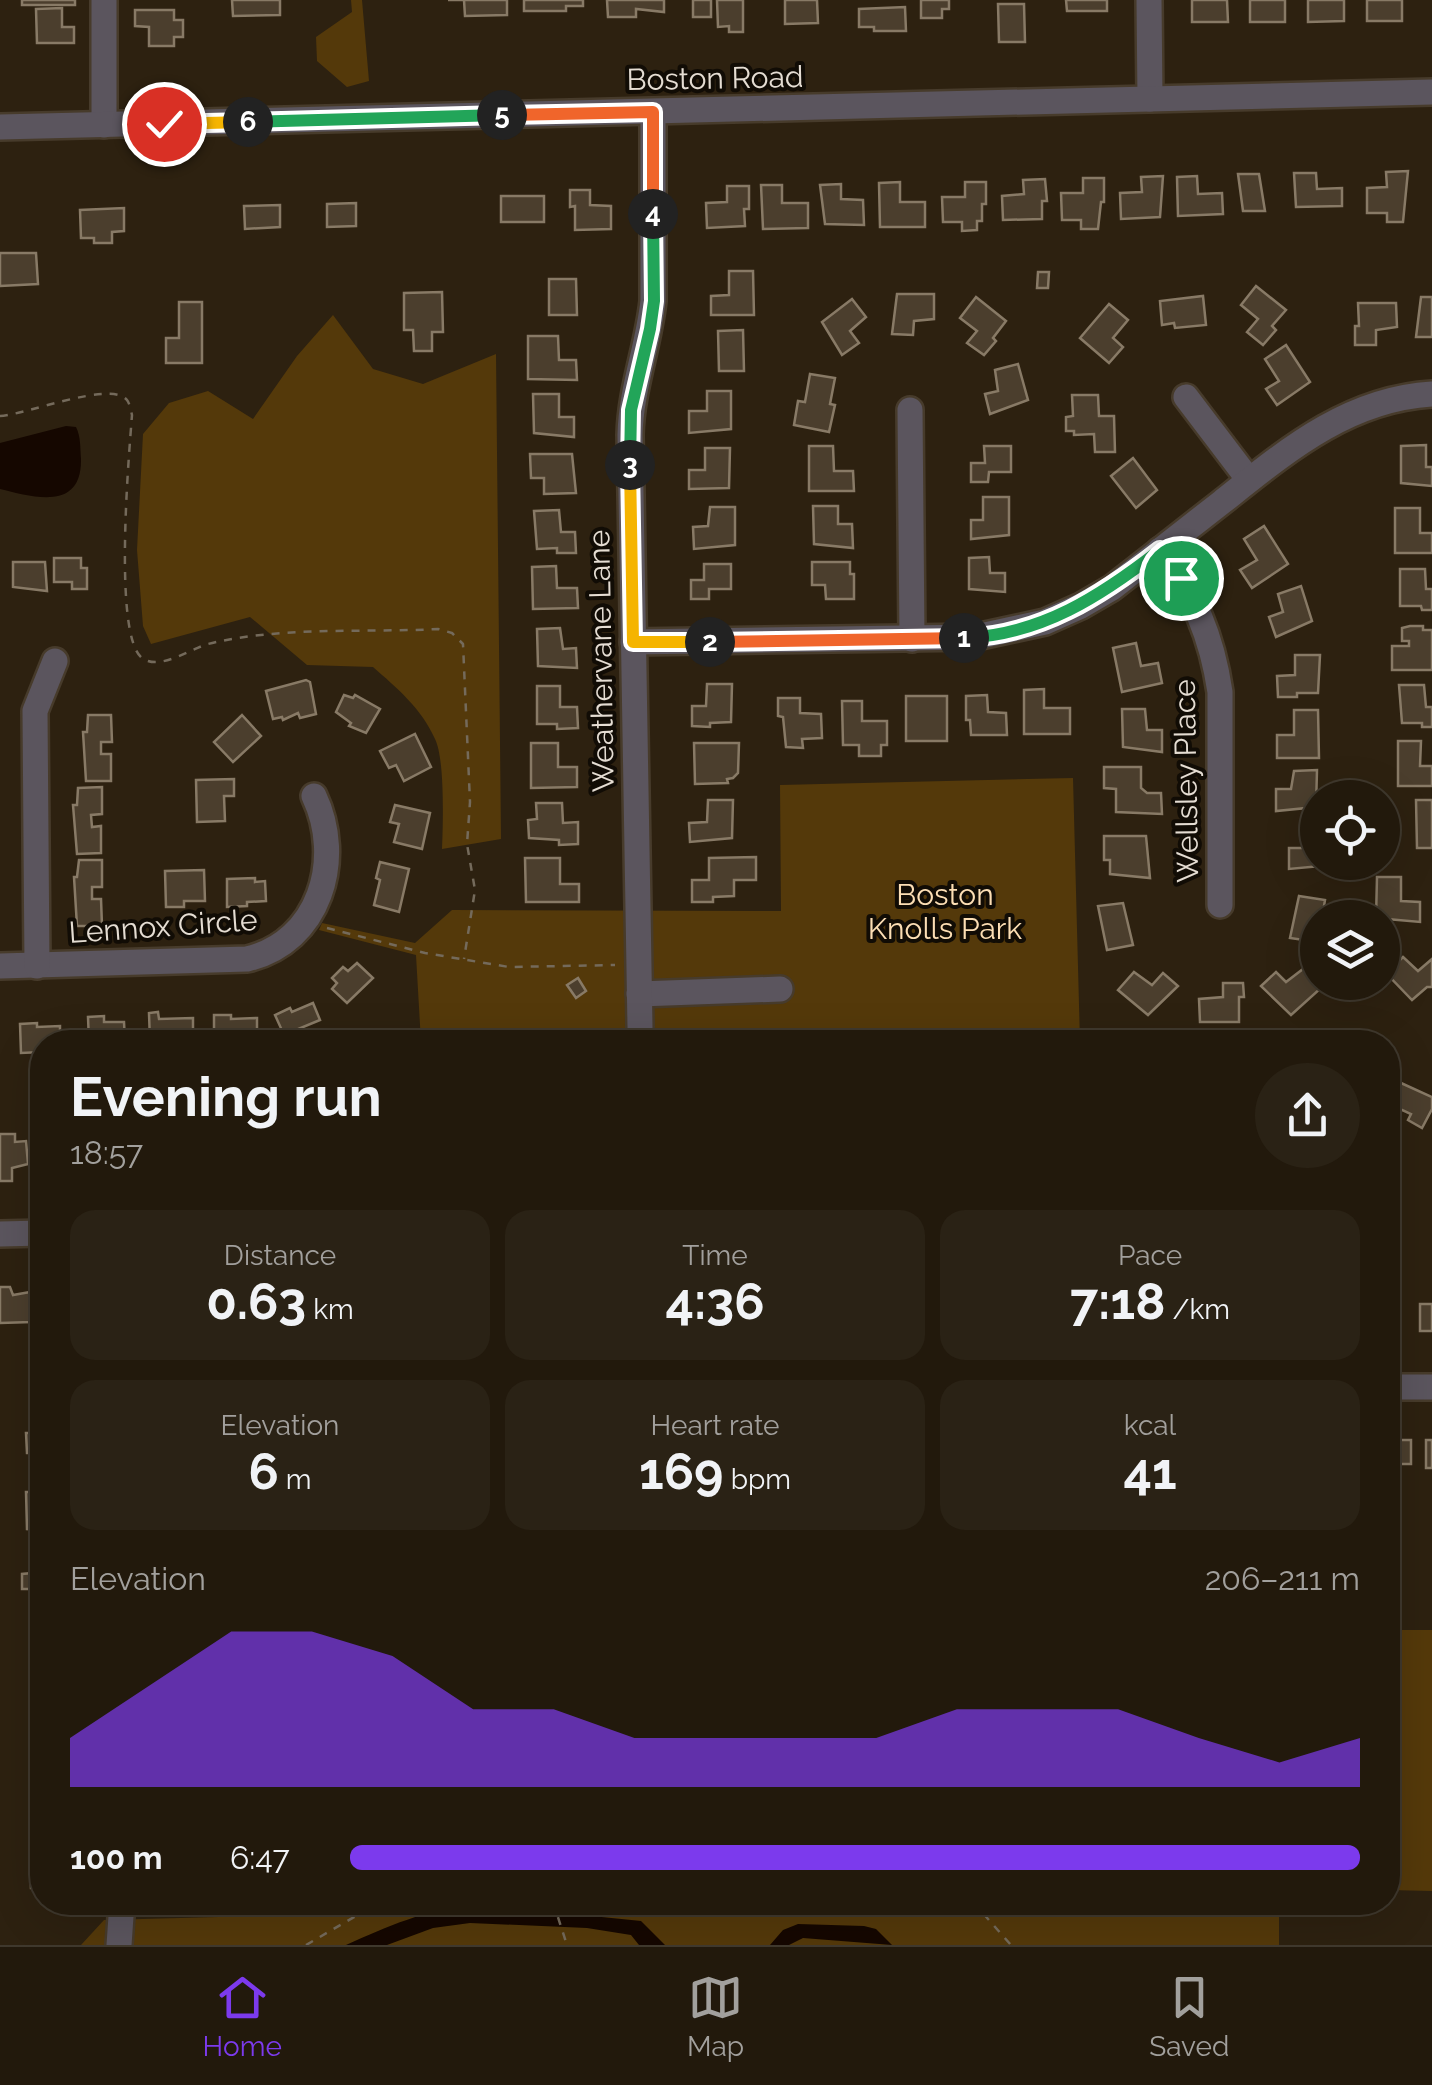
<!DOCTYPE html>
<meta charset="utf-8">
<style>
body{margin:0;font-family:Raleway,sans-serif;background:#2a2215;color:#f1f3f6;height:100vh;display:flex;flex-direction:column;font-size:38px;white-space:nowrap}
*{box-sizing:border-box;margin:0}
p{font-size:32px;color:#a2a09d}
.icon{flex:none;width:55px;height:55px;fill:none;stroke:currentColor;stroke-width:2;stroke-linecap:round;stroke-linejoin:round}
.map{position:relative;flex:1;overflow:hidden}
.panel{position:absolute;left:30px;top:1030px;width:1370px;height:885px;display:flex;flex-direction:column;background:#22190c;border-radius:40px;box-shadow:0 10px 40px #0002,0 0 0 2px #3f382d}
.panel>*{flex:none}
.fabs{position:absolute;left:1300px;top:780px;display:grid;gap:20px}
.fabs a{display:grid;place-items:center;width:100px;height:100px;border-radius:50%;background:#22190c;box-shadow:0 10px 40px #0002,0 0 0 2px #3f382d;font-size:50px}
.pin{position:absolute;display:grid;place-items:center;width:85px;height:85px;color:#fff;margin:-42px;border:5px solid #fff;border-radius:50%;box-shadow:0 2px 10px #0007}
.km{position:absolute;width:50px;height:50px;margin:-25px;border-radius:50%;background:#222;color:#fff;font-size:28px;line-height:50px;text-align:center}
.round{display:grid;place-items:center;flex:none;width:105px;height:105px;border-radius:52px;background:#2a2215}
.headline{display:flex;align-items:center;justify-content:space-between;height:170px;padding:0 40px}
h1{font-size:55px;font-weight:700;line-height:75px}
.stats{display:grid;grid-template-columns:repeat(3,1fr);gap:15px;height:170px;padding:10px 40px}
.stats div{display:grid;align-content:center;border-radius:25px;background:#2a2215;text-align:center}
.stats b{font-size:50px;font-weight:700}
.stats small{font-size:28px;font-weight:400}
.stats p{font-size:28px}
.chart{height:280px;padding:20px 40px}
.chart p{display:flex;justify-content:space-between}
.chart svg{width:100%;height:180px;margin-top:10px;fill:#7c3aed;opacity:.7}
ul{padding:0 40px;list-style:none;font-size:32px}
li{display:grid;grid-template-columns:160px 120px 1fr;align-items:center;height:75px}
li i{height:25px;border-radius:12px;background:#7c3aed}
.menu{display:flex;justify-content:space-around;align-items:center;height:140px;border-top:2px solid #3f382d;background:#22190c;font-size:28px;color:#a2a09d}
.menu a{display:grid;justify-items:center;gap:5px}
.menu .selected{color:#7c3aed}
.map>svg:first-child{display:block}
</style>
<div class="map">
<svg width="1432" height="1945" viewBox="0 0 1432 1945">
<rect width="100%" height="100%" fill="#2d2110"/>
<g fill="#54390a">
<path d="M351,0H362L369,81L347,87L317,61L316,37L352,12Z"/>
<path d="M333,315L373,369L423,384L496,354L501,839L442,849C443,825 445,759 435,739C422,709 397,688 373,667L307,665L250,617L151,644L143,626L137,550L143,434L169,403L208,391L253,419L297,356Z"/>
<path d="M1073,778L1080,1042H421L416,955L319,930L322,923L415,943L452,910L781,911L780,785Z"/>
<path d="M1388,1630H1432V1891L1388,1890Z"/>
<path d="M260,1902L1279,1903V1945H81L104,1920L259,1916Z"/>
</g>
<g fill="#150700">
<path d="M66,426L76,427C81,437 80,448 81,459C82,512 33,497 0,489V443Z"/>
<path d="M472,1904L641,1921L665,1945H639L631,1935L587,1928L470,1923L433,1928L387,1945H346C388,1926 426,1910 472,1904Z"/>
<path d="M798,1924L864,1926L876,1929L892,1945L803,1938L789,1945H770L783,1930Z"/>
</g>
<g fill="#4b3e2d" stroke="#887a66" stroke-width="2.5">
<rect x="22" y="0" width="53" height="5"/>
<path d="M232,0H280V15L233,16Z"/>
<path d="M448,0H507V15L465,16L464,0Z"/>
<path d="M524,0H583V6H566V11H524Z"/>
<path d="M607,0H664V12L636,9V17H608Z"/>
<rect x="693" y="0" width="18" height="17"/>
<path d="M717,0H743V32H729V26L718,27Z"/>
<path d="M785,0H817L818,23L785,24Z"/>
<path d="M921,0H949V9H942V18H921Z"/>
<path d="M1066,0H1107V11H1067Z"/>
<path d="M1192,0H1227L1228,22H1192Z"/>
<rect x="1250" y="0" width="35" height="22"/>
<path d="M1308,0H1344V21L1308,22Z"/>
<rect x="1367" y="0" width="35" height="21"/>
<path d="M998,4H1024L1025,42H999Z"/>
<path d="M905,7L906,31H874V27H859V9Z"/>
<path d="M62,8V27H74V43H37L36,9Z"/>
<path d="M135,10H174V20H183V37H174V46H149V27L135,26Z"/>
<path d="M1408,171L1403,222H1387V213H1367V188L1387,187L1386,172Z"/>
<path d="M1294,173H1316L1317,189L1342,188V206L1296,207Z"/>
<path d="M1238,174H1259L1265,211H1243Z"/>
<path d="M1163,176L1160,217L1121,219L1120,193L1142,192L1141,177Z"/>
<path d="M1197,176L1198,194L1222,193L1223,214L1178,216L1177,177Z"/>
<path d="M1083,178H1104V202H1101L1098,229H1081V220H1062L1061,193H1083Z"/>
<path d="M1045,179L1047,201H1042V219L1003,220L1002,196L1024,194L1023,180Z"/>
<path d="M900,182V202H925V227H880L879,183Z"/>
<path d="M965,182H986V204H982V221H977V230L962,231V222H943L942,197H965Z"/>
<path d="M841,184V199L863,200L864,225L825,224L820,185Z"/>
<path d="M761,185H782V203H808V228L763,229Z"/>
<path d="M727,186H749V209H744L745,226L707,228L706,203L727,202Z"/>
<path d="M570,190H590V205L611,206V229L575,230V206L570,207Z"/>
<rect x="501" y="196" width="43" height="26"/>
<path d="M356,203V226L327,227V204Z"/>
<path d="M280,205V227L245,229L244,206Z"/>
<path d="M124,208V231L112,232V243H94V238H81L80,210Z"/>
<path d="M0,253H36L38,284L0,286Z"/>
<path d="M729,271H753L754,315H711V296L729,295Z"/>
<path d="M1038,272H1049L1048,288H1037Z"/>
<path d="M549,279H576L577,315H549Z"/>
<path d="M1256,286L1286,310L1272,326L1276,330L1263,345L1247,332L1258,319L1241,305Z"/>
<path d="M442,292L443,332H432V351H414L413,330H404V293Z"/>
<path d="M897,294H934V319L914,321L913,335L892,334Z"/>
<path d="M1203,296L1206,325L1175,328L1174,323L1162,325L1160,301Z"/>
<path d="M976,297L1006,321L993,338L996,341L984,355L967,343L977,331L960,318Z"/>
<path d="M1421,297H1432V337H1416Z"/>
<path d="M852,299L866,317L850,331L859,343L842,355L822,322Z"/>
<path d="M179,302H202V363H166V338H179Z"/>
<path d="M1358,303H1396L1397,327L1376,330V345H1355V326H1359Z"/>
<path d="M1109,304L1128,320L1113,338L1123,347L1109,363L1080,338Z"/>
<path d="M743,330L744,371H719L718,331Z"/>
<path d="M528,336H558L559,360H576L577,380L528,379Z"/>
<path d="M1286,345L1310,382L1277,405L1266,389L1279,381L1265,359Z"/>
<path d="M1018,364L1028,400L990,414L985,394L998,391L995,370Z"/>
<path d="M810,374L835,378L830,404L835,405L829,432L794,425L798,401L805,402Z"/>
<path d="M707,391H731V429L689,433V411H707Z"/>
<path d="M533,394H559V417H574V437L534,433Z"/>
<path d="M1072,395H1098L1099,416H1114L1115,452H1095L1094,434L1074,435V431H1066V417L1073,416Z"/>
<path d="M1426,445V467H1432V486L1401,483V446Z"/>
<path d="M809,446H833L834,471H853L854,491H809Z"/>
<path d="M984,446H1011V472H989L988,482H971V463H985Z"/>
<path d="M705,448H730L729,488L689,489V470H705Z"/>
<path d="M530,454H572L576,493L544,494V478H531Z"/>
<path d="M1133,458L1157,490L1136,508L1111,476Z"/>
<path d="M983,497H1009V535L971,539V520H983Z"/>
<path d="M813,506H838V524H852L853,548L814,544Z"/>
<path d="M710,507H735V545L694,549L693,527L708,526Z"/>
<path d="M1395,508H1420V533H1432V553H1395Z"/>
<path d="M559,510L561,532H575L576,553H557V548L537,549L534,511Z"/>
<path d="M1264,526L1288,564L1252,588L1240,570L1257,560L1244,539Z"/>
<path d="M989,557L990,573H1005V592L969,589V558Z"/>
<path d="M54,558H81V568H87V589H72V582H54Z"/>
<path d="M13,562H45L47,591L13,587Z"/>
<path d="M812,562H850V574H854V599H826L825,585H812Z"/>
<path d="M704,564H731V589H709V599H691V580H704Z"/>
<path d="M556,566L557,588H577L578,608L533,609L532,567Z"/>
<path d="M1400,569H1425L1426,589H1432V610H1422L1421,606H1400Z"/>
<path d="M1301,586L1312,621L1276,637L1269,617L1283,612L1278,594Z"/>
<path d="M1410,626H1423V630H1432V670H1392V646H1409V641H1402V628Z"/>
<path d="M560,628L563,649L576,648L577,668L538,666L537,629Z"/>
<path d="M1136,643L1141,666L1158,663L1162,683L1122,692L1113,648Z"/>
<path d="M1295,655H1320L1318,693H1297V697H1278L1277,676L1295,675Z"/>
<path d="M306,680L310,682L316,714L300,718L298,713L283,720L282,717L273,719L266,691Z"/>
<path d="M707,684H732L731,722L710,723V727L692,726V706H706Z"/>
<path d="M1399,685H1424L1426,707H1432V727H1422V723H1402Z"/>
<path d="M537,686H560V707H577L578,728L557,729V724H537Z"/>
<path d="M1044,689V708H1070V734H1024V690Z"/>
<path d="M344,695L353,698L355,695L380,709L366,733L349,726L351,723L336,712Z"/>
<path d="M987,695L988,712L1006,713L1007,735H971L970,720H966V696Z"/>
<rect x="906" y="696" width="41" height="45"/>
<path d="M778,698H800V713L821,714L822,738L802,739L803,748L786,747L783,717L778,716Z"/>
<path d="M842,701H862V721H887V745H881V756H859V745H843Z"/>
<path d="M1122,709H1145L1147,730H1162V752L1123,747Z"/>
<path d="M1294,710H1318L1319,758H1277V735H1294Z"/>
<path d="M88,715H111L112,742H101V754H111V781H86L83,732H87Z"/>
<path d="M242,715L261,736L233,762L214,742Z"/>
<path d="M415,734L431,767L404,781L396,765L389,768L380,751Z"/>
<path d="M1398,741H1421L1420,766H1432V786H1398Z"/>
<path d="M531,743H558V767H577V787L531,788Z"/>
<path d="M694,743H739L738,773L733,778L727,779L728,783L695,784Z"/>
<path d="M1104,767H1141V788L1147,793H1161L1162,814L1116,812V789L1104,788Z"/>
<path d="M1317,770L1316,807L1276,811V789H1291L1294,771Z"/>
<path d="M234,779V796H224L225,821L197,822L196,780Z"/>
<path d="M102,787V814L91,815L92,827L101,826V853L77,854L73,805H77L78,788Z"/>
<path d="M708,800H733L732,838L690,842L689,823L707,822Z"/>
<path d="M1416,800H1432V848H1417Z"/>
<path d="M536,803H562L563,823L578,822V844L559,845V840L529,838L528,820L537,819Z"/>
<path d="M395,805L430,813L422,849L394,842L399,824L390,822Z"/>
<path d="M1306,826H1318V862L1332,865L1289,869V848H1304Z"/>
<path d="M1104,836H1146L1150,878L1110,874V860H1104Z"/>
<path d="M756,857V880H734V896L713,897V902H692V880H709V858Z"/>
<path d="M525,858H560V884H579V902H526Z"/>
<path d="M79,860H102V887H92V899H101L102,926H77L74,877H77Z"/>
<path d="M380,862L409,869L399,912L374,905L380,880L376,878Z"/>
<path d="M204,870L205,901H184V907H166L165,871Z"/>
<path d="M1377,877H1401V901L1420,902V922L1376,918Z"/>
<path d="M255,878V882L265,881L266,901L247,902V906L227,907V879Z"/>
<path d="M1299,896L1325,900L1322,918H1318V942L1290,938Z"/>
<path d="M1123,903L1133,945L1107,950L1098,906Z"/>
<path d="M1403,957L1418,971L1432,959V987H1427L1412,1000L1386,973Z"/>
<path d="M357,963L373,978L347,1003L332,989L337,983L332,978L343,967L348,971Z"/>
<path d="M1303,969L1321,988L1291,1015L1261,986L1276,972L1286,982Z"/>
<path d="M1134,972L1152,985L1163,973L1178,986L1148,1015L1118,990Z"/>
<path d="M578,978L586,991L576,998L567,985Z"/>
<path d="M1223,983H1243L1244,997H1239V1022H1200L1199,999L1223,997Z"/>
<path d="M313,1003L320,1020L284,1035L275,1015L290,1008L292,1012Z"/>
<path d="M158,1012L159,1019L193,1018V1042H150L149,1013Z"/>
<path d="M214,1015H231V1019L257,1018V1042H214Z"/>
<path d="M104,1016V1022H124L125,1042H89L88,1017Z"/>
<path d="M37,1023V1027L60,1026V1042H42V1052L21,1053L20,1024Z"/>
<path d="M1401,1083L1432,1097V1109L1422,1128L1408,1120L1411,1114L1389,1104Z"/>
<path d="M0,1134H15V1142L26,1141L28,1164L12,1168V1181H0Z"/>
<path d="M0,1287H10L13,1295L30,1292L31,1322L0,1323Z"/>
<rect x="1420" y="1304" width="12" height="27"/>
<path d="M31,1374H42V1417H32Z"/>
<path d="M26,1433H42V1478L34,1479L33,1453H27Z"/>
<rect x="1388" y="1440" width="23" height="24"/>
<rect x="1426" y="1440" width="6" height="28"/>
<path d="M26,1492H42V1530L27,1529Z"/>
<path d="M32,1551H42V1589H22V1574L32,1573Z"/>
<path d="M36,1615H42V1650H37Z"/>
<path d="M42,1665V1710H32V1666Z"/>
<path d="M30,1724H42V1767H31Z"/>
<rect x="34" y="1781" width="8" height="37"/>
<path d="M30,1842H42V1888H31Z"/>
</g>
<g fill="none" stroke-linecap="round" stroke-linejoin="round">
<defs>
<g id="minor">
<path d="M104,0V125"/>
<path d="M1149,0L1150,99"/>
<path d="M0,127L1432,92"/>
<path d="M1186,397L1249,480"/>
<path d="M910,410L912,639"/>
<path d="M1160,550C1194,594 1212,637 1220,692V905"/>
<path d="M633,642L976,637L1045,622L1081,606L1112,588C1149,559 1185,531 1222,502C1285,452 1347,399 1432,394"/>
<path d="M0,966L247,959C320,942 344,859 314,796"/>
<path d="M37,966L35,711L55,661"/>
<path d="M639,994L780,989"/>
<path d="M640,1027L630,435C631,389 648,347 653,301V112"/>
<path d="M0,1234L42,1233"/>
<path d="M1388,1387H1432"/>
<path d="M119,1945L122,1902"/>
</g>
</defs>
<use href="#minor" stroke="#473b2b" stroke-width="30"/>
<g stroke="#746a5b" stroke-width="2.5" stroke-dasharray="8 8" stroke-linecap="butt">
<path d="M0,416C25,415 111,380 127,400C130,404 131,411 132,415C129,455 113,636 142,658C160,671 190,649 208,644C281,626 362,633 438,629L452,633L463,644L470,802L467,844L475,890L464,959"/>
<path d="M327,928L425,953L509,967L615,965"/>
<path d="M553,1902L567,1945"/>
<path d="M565,1902H598"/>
<path d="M614,1902C631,1904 651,1912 664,1912C677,1913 692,1906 705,1902"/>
<path d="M973,1902L1011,1945"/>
<path d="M306,1945L380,1902"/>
</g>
<use href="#minor" stroke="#5b555e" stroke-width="25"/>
</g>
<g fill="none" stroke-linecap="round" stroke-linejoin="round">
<defs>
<path id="split-1" d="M964,638C1041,635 1101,596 1160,550L1181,578"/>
<path id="split-2" d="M710,642L964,638"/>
<path id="split-3" d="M630,465L633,642H710"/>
<path id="split-4" d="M630,465L631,410L650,329L654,301L653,214"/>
<path id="split-5" d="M502,115L653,112V214"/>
<path id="split-6" d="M248,122L502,115"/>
<path id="split-7" d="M164,124L248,122"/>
</defs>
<use href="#split-1" stroke="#fff" stroke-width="20"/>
<use href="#split-2" stroke="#fff" stroke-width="20"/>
<use href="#split-3" stroke="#fff" stroke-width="20"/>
<use href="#split-4" stroke="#fff" stroke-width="20"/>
<use href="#split-5" stroke="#fff" stroke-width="20"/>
<use href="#split-6" stroke="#fff" stroke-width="20"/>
<use href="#split-7" stroke="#fff" stroke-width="20"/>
<use href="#split-1" stroke="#22a559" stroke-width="12"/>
<use href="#split-2" stroke="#f0652b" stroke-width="12"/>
<use href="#split-3" stroke="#f5b400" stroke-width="12"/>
<use href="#split-4" stroke="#22a559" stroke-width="12"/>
<use href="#split-5" stroke="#f0652b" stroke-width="12"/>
<use href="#split-6" stroke="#22a559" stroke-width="12"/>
<use href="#split-7" stroke="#f5b400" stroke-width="12"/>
</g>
<g text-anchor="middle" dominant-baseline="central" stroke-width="8" stroke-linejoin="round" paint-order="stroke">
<g font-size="30" fill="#e5ddd3" stroke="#110c05">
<text transform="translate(715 78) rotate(-1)">Boston Road</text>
<text transform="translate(601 661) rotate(-91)">Weathervane Lane</text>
<text transform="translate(1186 781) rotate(-91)">Wellsley Place</text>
<text transform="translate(163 926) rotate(-4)">Lennox Circle</text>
</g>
<g font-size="30" fill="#fcdeb4" stroke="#110c05">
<text x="945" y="894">Boston<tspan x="945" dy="34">Knolls Park</tspan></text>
</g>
</g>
</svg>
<div class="fabs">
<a><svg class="icon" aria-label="locate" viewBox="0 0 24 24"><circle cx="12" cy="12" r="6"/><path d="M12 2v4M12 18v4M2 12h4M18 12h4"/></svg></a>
<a><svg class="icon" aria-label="layers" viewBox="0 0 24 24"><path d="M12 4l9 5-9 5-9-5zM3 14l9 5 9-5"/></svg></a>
</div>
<div class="pin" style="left:1181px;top:578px;background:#1e9e55"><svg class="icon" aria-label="arrive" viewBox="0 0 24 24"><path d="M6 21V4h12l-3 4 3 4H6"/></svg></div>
<div class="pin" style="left:164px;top:124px;background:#d93025"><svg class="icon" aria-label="check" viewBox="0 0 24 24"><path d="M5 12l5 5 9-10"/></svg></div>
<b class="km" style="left:964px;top:638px">1</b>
<b class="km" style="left:710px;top:642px">2</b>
<b class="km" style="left:630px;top:465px">3</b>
<b class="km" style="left:653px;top:214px">4</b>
<b class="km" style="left:502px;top:115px">5</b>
<b class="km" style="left:248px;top:122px">6</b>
<section class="panel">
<div class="headline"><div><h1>Evening run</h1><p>18:57</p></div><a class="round"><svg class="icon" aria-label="share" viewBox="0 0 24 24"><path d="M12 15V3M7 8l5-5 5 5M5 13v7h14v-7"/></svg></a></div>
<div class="stats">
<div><p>Distance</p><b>0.63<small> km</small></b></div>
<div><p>Time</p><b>4:36</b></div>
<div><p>Pace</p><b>7:18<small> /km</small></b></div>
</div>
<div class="stats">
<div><p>Elevation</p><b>6<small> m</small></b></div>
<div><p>Heart rate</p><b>169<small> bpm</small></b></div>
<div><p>kcal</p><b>41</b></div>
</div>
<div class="chart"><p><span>Elevation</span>206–211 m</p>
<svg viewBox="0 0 160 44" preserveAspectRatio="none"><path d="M0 44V32L10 19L20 6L30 6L40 12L50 25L60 25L70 32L80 32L90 32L100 32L110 25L120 25L130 25L140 32L150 38L160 32V44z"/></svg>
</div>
<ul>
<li><b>100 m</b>6:47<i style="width:100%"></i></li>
</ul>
</section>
</div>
<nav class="menu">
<a class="selected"><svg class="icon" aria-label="home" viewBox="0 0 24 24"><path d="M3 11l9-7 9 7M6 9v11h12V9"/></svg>Home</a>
<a><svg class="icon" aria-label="map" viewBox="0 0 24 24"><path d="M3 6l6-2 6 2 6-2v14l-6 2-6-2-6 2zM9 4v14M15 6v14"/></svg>Map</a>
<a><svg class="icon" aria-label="saved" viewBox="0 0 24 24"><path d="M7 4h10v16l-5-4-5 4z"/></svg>Saved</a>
</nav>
